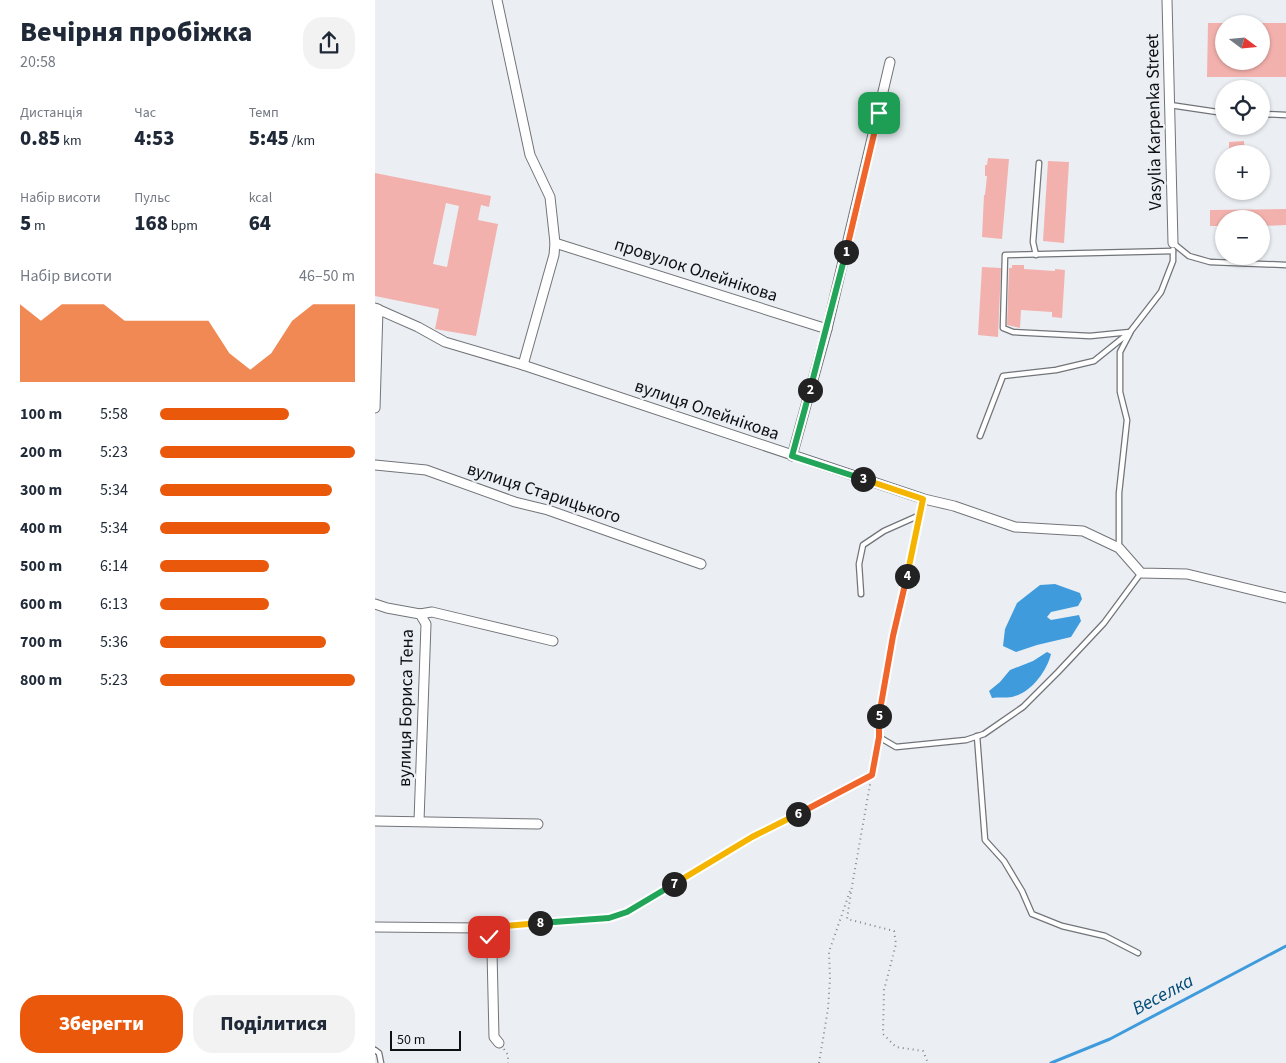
<!DOCTYPE html>
<html lang="uk">
<meta charset="utf-8">
<style>
body{margin:0;font-family:"Source Sans 3",sans-serif;background:#f2f2f3;color:#1f2937;height:100vh;display:flex;flex-direction:column;font-size:19px;white-space:nowrap}
*{box-sizing:border-box;margin:0}
p{font-size:16px;color:#747a83}
.icon{flex:none;width:28px;height:28px;fill:none;stroke:currentColor;stroke-width:2;stroke-linecap:round;stroke-linejoin:round}
.map{position:relative;flex:1;overflow:hidden}
.sheet{display:flex;flex-direction:column;background:#fff;width:375px}
.sheet>*{flex:none}
.needle{width:32px;rotate:106deg}
.buttons{position:absolute;left:840px;top:15px;display:grid;gap:10px}
.buttons a{display:grid;place-items:center;width:55px;height:55px;border-radius:50%;background:#fff;box-shadow:0 1px 4px #0004;font-size:25px}
.scale{position:absolute;left:15px;bottom:12px;width:71px;box-sizing:border-box;padding-left:5px;border:2px solid #0f1012;border-top:0;font-size:14px;line-height:18px;white-space:nowrap;color:#0f1012;-webkit-text-stroke:4px #ebeff4;paint-order:stroke}
.pin{position:absolute;display:grid;place-items:center;width:42px;height:42px;color:#fff;margin:-21px;border-radius:10px;box-shadow:0 2px 8px #0006}
.km{position:absolute;width:25px;height:25px;margin:-12px;border-radius:50%;background:#222;color:#fff;font-size:14px;line-height:25px;text-align:center}
.round{display:grid;place-items:center;flex:none;width:52px;height:52px;border-radius:20px;background:#f2f2f3}
.summary{display:flex;align-items:center;justify-content:space-between;height:85px;padding:0 20px}
h1{font-size:28px;font-weight:800;line-height:38px}
.metrics{display:grid;grid-template-columns:repeat(3,1fr);gap:8px;height:85px;padding:5px 20px}
.metrics div{display:grid;align-content:center}
.metrics b{font-size:21px;font-weight:800}
.metrics small{font-size:14px;font-weight:400}
.metrics p{font-size:14px}
.chart{height:140px;padding:10px 20px}
.chart p{display:flex;justify-content:space-between}
.chart svg{width:100%;height:90px;margin-top:5px;fill:#ea580c;opacity:.7}
.cta{display:flex;gap:10px;margin-top:auto;padding:10px 20px}
.cta a{flex:1;height:58px;border-radius:20px;background:#ea580c;color:#fff;font-size:20px;font-weight:800;line-height:58px;text-align:center}
.cta a+a{background:#f2f2f3;color:#1f2937}
ul{padding:0 20px;list-style:none;font-size:16px}
li{display:grid;grid-template-columns:80px 60px 1fr;align-items:center;height:38px}
li i{height:12px;border-radius:6px;background:#ea580c}
main{display:flex;flex:1;min-height:0}
.map>svg:first-child{display:block}
</style>
<main>
<section class="sheet">
<div class="summary"><div><h1>Вечірня пробіжка</h1><p>20:58</p></div><a class="round"><svg class="icon" aria-label="share" viewBox="0 0 24 24"><path d="M12 15V3M7 8l5-5 5 5M5 13v7h14v-7"/></svg></a></div>
<div class="metrics">
<div><p>Дистанція</p><b>0.85<small> km</small></b></div>
<div><p>Час</p><b>4:53</b></div>
<div><p>Темп</p><b>5:45<small> /km</small></b></div>
</div>
<div class="metrics">
<div><p>Набір висоти</p><b>5<small> m</small></b></div>
<div><p>Пульс</p><b>168<small> bpm</small></b></div>
<div><p>kcal</p><b>64</b></div>
</div>
<div class="chart"><p><span>Набір висоти</span>46–50 m</p>
<svg viewBox="0 0 160 44" preserveAspectRatio="none"><path d="M0 44V6L10 14L20 6L30 6L40 6L50 14L60 14L70 14L80 14L90 14L100 30L110 38L120 30L130 14L140 6L150 6L160 6V44z"/></svg>
</div>
<ul>
<li><b>100 m</b>5:58<i style="width:66%"></i></li>
<li><b>200 m</b>5:23<i style="width:100%"></i></li>
<li><b>300 m</b>5:34<i style="width:88%"></i></li>
<li><b>400 m</b>5:34<i style="width:87%"></i></li>
<li><b>500 m</b>6:14<i style="width:56%"></i></li>
<li><b>600 m</b>6:13<i style="width:56%"></i></li>
<li><b>700 m</b>5:36<i style="width:85%"></i></li>
<li><b>800 m</b>5:23<i style="width:100%"></i></li>
</ul>
<div class="cta"><a>Зберегти</a><a>Поділитися</a></div>
</section>
<div class="map">
<svg width="911" height="1063" viewBox="0 0 911 1063">
<rect width="100%" height="100%" fill="#ebeff4"/>
<g fill="#409bdc">
<path d="M680,584L705,593L707,599L703,606L676,612L672,617L676,620L704,615L706,621L696,637L662,645L641,652L628,646L630,629L642,603L665,585Z"/>
<path d="M672,652L676,654C672,671 656,693 637,697C631,698 623,697 617,698L614,691L625,682L635,670L658,661Z"/>
</g>
<g fill="none" stroke-linecap="round" stroke-linejoin="round">
<path stroke="#409bdc" stroke-width="3" d="M676,1063L735,1039L911,946"/>
</g>
<g fill="#f3b1ad" fill-rule="evenodd">
<path d="M833,23H849V61H886V23H911V77H832Z"/>
<path d="M869,141L870,154H854V142Z"/>
<path d="M613,158L634,159L627,239L607,237L609,195H610L612,176H610V165H612Z"/>
<path d="M673,161L694,162L689,243L668,241Z"/>
<path d="M0,173L116,196L114,207L106,205L103,220L123,224L101,336L60,329L64,309L0,296ZM71,203L84,206L72,267L58,264Z"/>
<path d="M911,209V225L886,226V219H849V226H835V210Z"/>
<path d="M637,265H649V269L680,271V269L690,270L687,318L677,317V312L646,310L645,328L632,325L634,268H637Z"/>
<path d="M607,267L626,268L623,337L603,335Z"/>
</g>
<g fill="none" stroke-linecap="round" stroke-linejoin="round">
<defs>
<g id="lane">
<path d="M795,105L849,113"/>
<path d="M886,114L911,115"/>
<path d="M798,243L814,256L835,262L911,265"/>
<path d="M661,255L658,242L664,163"/>
<path d="M755,332L715,336L638,332L628,328L630,255L798,251"/>
<path d="M605,436L628,376L681,370L719,361L755,332L786,292L798,261V250"/>
<path d="M549,499L518,636L504,720V737L521,747L591,740L609,734L648,707L683,672L729,623L766,573"/>
<path d="M744,547V493L752,420L745,392V352L755,333"/>
<path d="M486,594L484,564L488,545L509,531L545,515"/>
<path d="M602,736L610,840L629,861L647,891L657,914L687,926L730,936L763,953"/>
<path d="M0,1050L4,1053L6,1063"/>
</g>
<g id="street">
<path d="M122,0L155,155L175,197L180,243L179,255L148,365"/>
<path d="M792,0L798,243"/>
<path d="M180,243L452,329"/>
<path d="M0,308L43,327L70,342L148,365L549,499L579,506L640,527L708,531L744,548L766,573L812,574L911,598"/>
<path d="M0,408L3,309"/>
<path d="M417,456L452,329L515,62"/>
<path d="M0,465L51,470L140,502L173,510L326,564"/>
<path d="M0,604L12,608L45,614L51,624L44,821"/>
<path d="M45,614L57,612L178,641"/>
<path d="M0,821L163,824"/>
<path d="M0,927L105,928L114,937L117,952L119,1037L124,1043"/>
</g>
</defs>
<use href="#lane" stroke="#717478" stroke-width="7"/>
<use href="#street" stroke="#717478" stroke-width="11"/>
<g stroke="#84868a" stroke-width="2" stroke-dasharray="1 4" stroke-linecap="butt">
<path d="M502,745L477,886L472,919L519,931L521,944L509,990L508,1034L521,1047L548,1051L553,1063"/>
<path d="M117,926C161,921 210,928 252,912L377,837L497,775"/>
<path d="M129,1049L133,1055V1063"/>
<path d="M444,1063L453,1009L455,979L454,952L475,891"/>
</g>
<use href="#lane" stroke="#fff" stroke-width="4.5"/>
<use href="#street" stroke="#fff" stroke-width="9"/>
</g>
<g fill="none" stroke-linecap="round" stroke-linejoin="round">
<defs>
<path id="split-1" d="M471,252L504,113"/>
<path id="split-2" d="M435,390L471,252"/>
<path id="split-3" d="M435,390L417,456L488,479"/>
<path id="split-4" d="M488,479L548,499L532,576"/>
<path id="split-5" d="M504,716L518,636L532,576"/>
<path id="split-6" d="M423,814L497,775L504,737V716"/>
<path id="split-7" d="M299,884L377,837L423,814"/>
<path id="split-8" d="M165,923L234,918L252,912L299,884"/>
<path id="split-9" d="M114,937L105,928L165,923"/>
</defs>
<use href="#split-1" stroke="#fff" stroke-width="10"/>
<use href="#split-2" stroke="#fff" stroke-width="10"/>
<use href="#split-3" stroke="#fff" stroke-width="10"/>
<use href="#split-4" stroke="#fff" stroke-width="10"/>
<use href="#split-5" stroke="#fff" stroke-width="10"/>
<use href="#split-6" stroke="#fff" stroke-width="10"/>
<use href="#split-7" stroke="#fff" stroke-width="10"/>
<use href="#split-8" stroke="#fff" stroke-width="10"/>
<use href="#split-9" stroke="#fff" stroke-width="10"/>
<use href="#split-1" stroke="#f0652b" stroke-width="6"/>
<use href="#split-2" stroke="#22a559" stroke-width="6"/>
<use href="#split-3" stroke="#22a559" stroke-width="6"/>
<use href="#split-4" stroke="#f5b400" stroke-width="6"/>
<use href="#split-5" stroke="#f0652b" stroke-width="6"/>
<use href="#split-6" stroke="#f0652b" stroke-width="6"/>
<use href="#split-7" stroke="#f5b400" stroke-width="6"/>
<use href="#split-8" stroke="#22a559" stroke-width="6"/>
<use href="#split-9" stroke="#f5b400" stroke-width="6"/>
</g>
<g text-anchor="middle" dominant-baseline="central" stroke-width="4.5" stroke-linejoin="round" paint-order="stroke">
<g font-size="18" fill="#0f1012" stroke="#ebeff4">
<text transform="translate(779 122) rotate(-91)">Vasylia Karpenka Street</text>
<text transform="translate(321 270) rotate(18)">провулок Олейнікова</text>
<text transform="translate(332 410) rotate(19)">вулиця Олейнікова</text>
<text transform="translate(169 493) rotate(18)">вулиця Старицького</text>
<text transform="translate(31 708) rotate(-89)">вулиця Бориса Тена</text>
</g>
<g font-size="19" font-style="italic" fill="#014a75" stroke="#ebeff4">
<text transform="translate(788 995) rotate(-28)">Веселка</text>
</g>
</g>
</svg>
<div class="buttons">
<a><svg class="needle" viewBox="-14 -14 28 28"><path d="M0-13l5 13h-10z" fill="#e53935"/><path d="M0 13l5-13h-10z" fill="#747a83"/></svg></a>
<a><svg class="icon" aria-label="locate" viewBox="0 0 24 24"><circle cx="12" cy="12" r="6"/><path d="M12 2v4M12 18v4M2 12h4M18 12h4"/></svg></a>
<a>+</a>
<a>−</a>
</div>
<div class="scale">50 m</div>
<div class="pin" style="left:504px;top:113px;background:#1e9e55"><svg class="icon" aria-label="arrive" viewBox="0 0 24 24"><path d="M6 21V4h12l-3 4 3 4H6"/></svg></div>
<div class="pin" style="left:114px;top:937px;background:#d93025"><svg class="icon" aria-label="check" viewBox="0 0 24 24"><path d="M5 12l5 5 9-10"/></svg></div>
<b class="km" style="left:471px;top:252px">1</b>
<b class="km" style="left:435px;top:390px">2</b>
<b class="km" style="left:488px;top:479px">3</b>
<b class="km" style="left:532px;top:576px">4</b>
<b class="km" style="left:504px;top:716px">5</b>
<b class="km" style="left:423px;top:814px">6</b>
<b class="km" style="left:299px;top:884px">7</b>
<b class="km" style="left:165px;top:923px">8</b>
</div>
</main>
